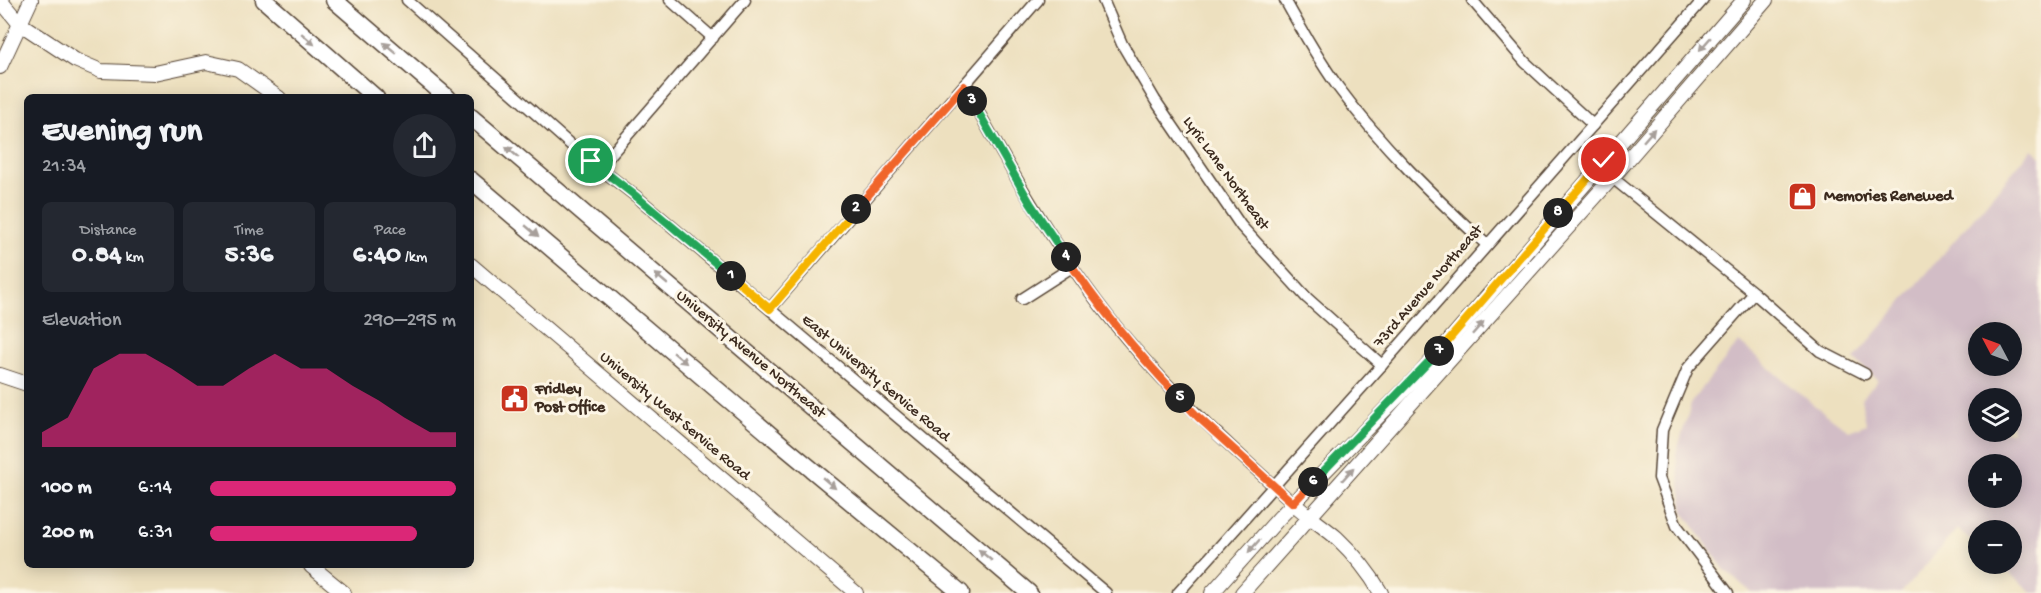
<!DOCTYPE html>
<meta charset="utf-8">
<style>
body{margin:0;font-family:"Gochi Hand",sans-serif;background:#242831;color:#f1f3f6;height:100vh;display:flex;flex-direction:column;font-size:22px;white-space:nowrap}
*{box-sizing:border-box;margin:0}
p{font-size:20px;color:#9ea1a6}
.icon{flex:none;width:33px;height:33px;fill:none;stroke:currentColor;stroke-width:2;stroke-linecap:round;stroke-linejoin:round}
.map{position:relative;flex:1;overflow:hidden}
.sheet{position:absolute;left:24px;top:94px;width:450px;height:474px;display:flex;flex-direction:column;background:#171b24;border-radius:9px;box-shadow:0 3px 15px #0003}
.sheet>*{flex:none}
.needle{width:39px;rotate:311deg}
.fabs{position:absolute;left:1968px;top:322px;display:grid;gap:12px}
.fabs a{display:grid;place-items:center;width:54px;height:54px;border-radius:50%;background:#171b24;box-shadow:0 3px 15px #0003;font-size:30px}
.pin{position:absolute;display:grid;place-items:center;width:51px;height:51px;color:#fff;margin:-26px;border:3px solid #fff;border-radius:50%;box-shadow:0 2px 6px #0007}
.km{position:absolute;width:30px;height:30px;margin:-15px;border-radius:50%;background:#222;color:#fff;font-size:16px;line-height:30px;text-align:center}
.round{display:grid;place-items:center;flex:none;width:63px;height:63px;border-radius:32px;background:#242831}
.head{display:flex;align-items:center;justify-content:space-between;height:102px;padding:0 18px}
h1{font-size:33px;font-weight:800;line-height:45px}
.metrics{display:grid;grid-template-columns:repeat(3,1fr);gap:9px;height:102px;padding:6px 18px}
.metrics div{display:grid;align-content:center;border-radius:9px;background:#242831;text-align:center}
.metrics b{font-size:26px;font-weight:800}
.metrics small{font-size:16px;font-weight:400}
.metrics p{font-size:16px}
.chart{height:168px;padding:12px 18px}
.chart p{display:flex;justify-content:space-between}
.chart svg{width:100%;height:108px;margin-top:6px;fill:#db2777;opacity:.7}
ul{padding:0 18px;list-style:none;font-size:20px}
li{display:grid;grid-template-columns:96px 72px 1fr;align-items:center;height:45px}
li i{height:15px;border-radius:8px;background:#db2777}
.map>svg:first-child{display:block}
</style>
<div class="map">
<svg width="2041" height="593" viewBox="0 0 2041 593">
<rect width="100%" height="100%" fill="#fcf5e5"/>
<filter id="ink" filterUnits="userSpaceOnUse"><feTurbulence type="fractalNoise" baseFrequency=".0167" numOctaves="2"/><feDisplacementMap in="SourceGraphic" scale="12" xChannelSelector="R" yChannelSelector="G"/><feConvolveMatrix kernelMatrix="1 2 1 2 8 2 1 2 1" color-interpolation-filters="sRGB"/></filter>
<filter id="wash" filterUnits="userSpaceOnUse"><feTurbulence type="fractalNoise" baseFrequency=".008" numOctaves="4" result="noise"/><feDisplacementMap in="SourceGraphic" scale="24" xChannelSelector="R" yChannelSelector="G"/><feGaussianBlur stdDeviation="1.35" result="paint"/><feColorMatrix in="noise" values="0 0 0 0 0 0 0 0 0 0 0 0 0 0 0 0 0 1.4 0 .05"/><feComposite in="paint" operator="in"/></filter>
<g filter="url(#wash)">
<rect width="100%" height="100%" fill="#ede0bf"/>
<path fill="#d2bdc6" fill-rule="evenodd" d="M2032,149L2041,157V593H2033L1998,564H2012V531H1978V547L1957,529L1901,593H1752L1724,569L1684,513L1676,454L1692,401L1739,342L1814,405L1849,431L1866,424L1861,399L1878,380L1854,359ZM1978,333H2012V366H1978ZM1978,399H2012V432H1978ZM1978,465H2012V498H1978Z"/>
</g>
<g filter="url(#ink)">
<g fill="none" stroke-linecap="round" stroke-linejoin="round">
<defs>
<g id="minor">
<path d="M407,0L580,153L637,197L1106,593"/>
<path d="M670,0L713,38"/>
<path d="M1103,0L1122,44L1155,100L1241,226L1307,298L1382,365"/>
<path d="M1285,0C1301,29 1318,59 1338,87C1381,145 1433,196 1487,245"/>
<path d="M1472,0L1525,62L1593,125"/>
<path d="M964,86C1008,165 1052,244 1108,316C1163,386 1227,444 1293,503"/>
<path d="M1598,166L1754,293L1820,351L1865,374"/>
<path d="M600,167L745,0"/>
<path d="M1022,299L1072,267"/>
<path d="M770,309L1038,0"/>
<path d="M1178,593L1382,365L1703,0"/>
<path d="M1728,593L1677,526L1659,478L1662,430L1688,368L1754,293"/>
</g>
<g id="tertiary">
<path d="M0,0L19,23L75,60L101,71L155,73L206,62L238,69L279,98"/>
<path d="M0,67L31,0"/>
<path d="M471,265L856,593"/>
<path d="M0,375L27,384"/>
<path d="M1293,503C1307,516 1323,526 1337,538C1353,553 1370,574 1381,593"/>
<path d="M311,566L344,593"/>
<path d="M1212,593L1279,518L1422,372L1744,0"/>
<path d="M1242,593L1612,178L1766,0"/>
</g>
<g id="primary">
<path d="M264,0L376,98"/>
<path d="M334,0L448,98"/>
<path d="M471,117L1029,593"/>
<path d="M471,180L787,449L961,593"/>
</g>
</defs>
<use href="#minor" stroke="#564536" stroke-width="13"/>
<use href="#tertiary" stroke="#564536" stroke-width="16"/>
<use href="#primary" stroke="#564536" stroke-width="19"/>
<use href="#minor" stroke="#fff" stroke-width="10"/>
<use href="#tertiary" stroke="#fff" stroke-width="14"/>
<use href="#primary" stroke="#fff" stroke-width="16"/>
</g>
<defs><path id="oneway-solid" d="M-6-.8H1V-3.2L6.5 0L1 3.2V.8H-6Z" transform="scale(1.5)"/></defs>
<g fill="#a79f9a">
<use href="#oneway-solid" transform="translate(308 39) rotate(41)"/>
<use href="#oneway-solid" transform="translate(1705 44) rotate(131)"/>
<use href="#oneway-solid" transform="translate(390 48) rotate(-140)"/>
<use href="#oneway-solid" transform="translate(1649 135) rotate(-49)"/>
<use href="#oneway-solid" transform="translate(512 152) rotate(-140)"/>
<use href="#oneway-solid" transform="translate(532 231) rotate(40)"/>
<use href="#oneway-solid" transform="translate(661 279) rotate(-140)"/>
<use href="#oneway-solid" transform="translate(1478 328) rotate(-48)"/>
<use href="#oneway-solid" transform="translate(680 358) rotate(40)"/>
<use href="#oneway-solid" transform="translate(1348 474) rotate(-48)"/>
<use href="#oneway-solid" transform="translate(829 483) rotate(40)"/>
<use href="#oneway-solid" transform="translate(1254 546) rotate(132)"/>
<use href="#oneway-solid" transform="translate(985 555) rotate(-140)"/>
</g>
</g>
<g fill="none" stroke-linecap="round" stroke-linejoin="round" filter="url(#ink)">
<defs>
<path id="split-1" d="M591,161L637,197L731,276"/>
<path id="split-2" d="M731,276L770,309L856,209"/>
<path id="split-3" d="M856,209L964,86L972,101"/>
<path id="split-4" d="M972,101L1030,203L1066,257"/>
<path id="split-5" d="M1066,257C1099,308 1139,355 1180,398"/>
<path id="split-6" d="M1180,398L1198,417L1293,503L1313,482"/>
<path id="split-7" d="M1313,482L1439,351"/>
<path id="split-8" d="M1439,351L1558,213"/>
<path id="split-9" d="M1558,213L1604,160"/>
</defs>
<use href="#split-1" stroke="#fff" stroke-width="12"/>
<use href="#split-2" stroke="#fff" stroke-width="12"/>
<use href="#split-3" stroke="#fff" stroke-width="12"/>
<use href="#split-4" stroke="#fff" stroke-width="12"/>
<use href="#split-5" stroke="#fff" stroke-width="12"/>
<use href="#split-6" stroke="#fff" stroke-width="12"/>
<use href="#split-7" stroke="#fff" stroke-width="12"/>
<use href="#split-8" stroke="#fff" stroke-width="12"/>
<use href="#split-9" stroke="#fff" stroke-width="12"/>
<use href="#split-1" stroke="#22a559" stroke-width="8"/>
<use href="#split-2" stroke="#f5b400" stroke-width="8"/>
<use href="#split-3" stroke="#f0652b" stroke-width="8"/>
<use href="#split-4" stroke="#22a559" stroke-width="8"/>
<use href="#split-5" stroke="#f0652b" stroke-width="8"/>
<use href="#split-6" stroke="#f0652b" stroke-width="8"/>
<use href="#split-7" stroke="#22a559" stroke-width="8"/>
<use href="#split-8" stroke="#f5b400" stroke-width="8"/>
<use href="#split-9" stroke="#f5b400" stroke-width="8"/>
</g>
<defs>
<symbol id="shop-square" viewBox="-11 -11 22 22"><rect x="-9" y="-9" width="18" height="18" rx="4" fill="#c8321e" stroke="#fcf5e5"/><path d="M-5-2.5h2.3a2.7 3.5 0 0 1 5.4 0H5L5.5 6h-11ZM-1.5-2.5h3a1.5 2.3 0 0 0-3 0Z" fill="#fff"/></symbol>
<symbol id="civic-square" viewBox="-11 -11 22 22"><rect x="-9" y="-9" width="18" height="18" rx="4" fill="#c8321e" stroke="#fcf5e5"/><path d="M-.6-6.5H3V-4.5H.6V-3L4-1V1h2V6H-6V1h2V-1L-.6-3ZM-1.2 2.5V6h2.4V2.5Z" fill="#fff"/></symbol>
</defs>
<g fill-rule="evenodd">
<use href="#shop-square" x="1786" y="180" width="33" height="33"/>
<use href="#civic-square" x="498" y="382" width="33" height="33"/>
</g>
<g text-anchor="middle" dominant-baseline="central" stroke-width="6" stroke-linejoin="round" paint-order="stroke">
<g font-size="16" fill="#3b2a1e" stroke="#fcf5e5">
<text transform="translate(1225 174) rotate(54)">Lyric Lane Northeast</text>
<text transform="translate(1429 287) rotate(-49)">73rd Avenue Northeast</text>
<text transform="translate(750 355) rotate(40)">University Avenue Northeast</text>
<text transform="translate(875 379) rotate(40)">East University Service Road</text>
<text transform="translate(674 417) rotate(40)">University West Service Road</text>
</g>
<g font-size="16" font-weight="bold" fill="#3b2a1e" stroke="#fcf5e5" text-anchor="start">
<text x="1824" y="197">Memories Renewed</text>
<text x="535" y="390">Fridley<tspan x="535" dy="18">Post Office</tspan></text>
</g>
</g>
</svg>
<div class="fabs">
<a><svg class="needle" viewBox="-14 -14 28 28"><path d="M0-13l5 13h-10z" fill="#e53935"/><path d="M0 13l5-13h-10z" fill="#9ea1a6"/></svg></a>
<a><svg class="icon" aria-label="layers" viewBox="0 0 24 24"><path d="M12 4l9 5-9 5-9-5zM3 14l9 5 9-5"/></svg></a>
<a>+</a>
<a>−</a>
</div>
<div class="pin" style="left:591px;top:161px;background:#1e9e55"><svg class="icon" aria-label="arrive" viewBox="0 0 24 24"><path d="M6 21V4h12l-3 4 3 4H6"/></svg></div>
<div class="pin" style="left:1604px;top:160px;background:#d93025"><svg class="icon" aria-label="check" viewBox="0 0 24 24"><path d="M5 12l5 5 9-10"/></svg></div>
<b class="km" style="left:731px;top:276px">1</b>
<b class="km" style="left:856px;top:209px">2</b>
<b class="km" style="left:972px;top:101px">3</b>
<b class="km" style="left:1066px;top:257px">4</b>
<b class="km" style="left:1180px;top:398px">5</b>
<b class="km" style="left:1313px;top:482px">6</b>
<b class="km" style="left:1439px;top:351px">7</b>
<b class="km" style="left:1558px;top:213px">8</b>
<section class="sheet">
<div class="head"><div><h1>Evening run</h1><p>21:34</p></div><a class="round"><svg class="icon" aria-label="share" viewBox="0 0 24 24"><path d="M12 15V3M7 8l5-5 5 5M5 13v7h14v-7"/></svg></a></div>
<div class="metrics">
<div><p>Distance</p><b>0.84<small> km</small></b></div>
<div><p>Time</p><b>5:36</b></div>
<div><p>Pace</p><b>6:40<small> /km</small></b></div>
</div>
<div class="chart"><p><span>Elevation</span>290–295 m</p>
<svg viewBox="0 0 160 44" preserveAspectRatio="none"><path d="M0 44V38L10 32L20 12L30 6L40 6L50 12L60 19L70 19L80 12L90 6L100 12L110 12L120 19L130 25L140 32L150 38L160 38V44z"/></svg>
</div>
<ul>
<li><b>100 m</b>6:14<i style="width:100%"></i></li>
<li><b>200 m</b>6:31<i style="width:84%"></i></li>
</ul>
</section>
</div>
